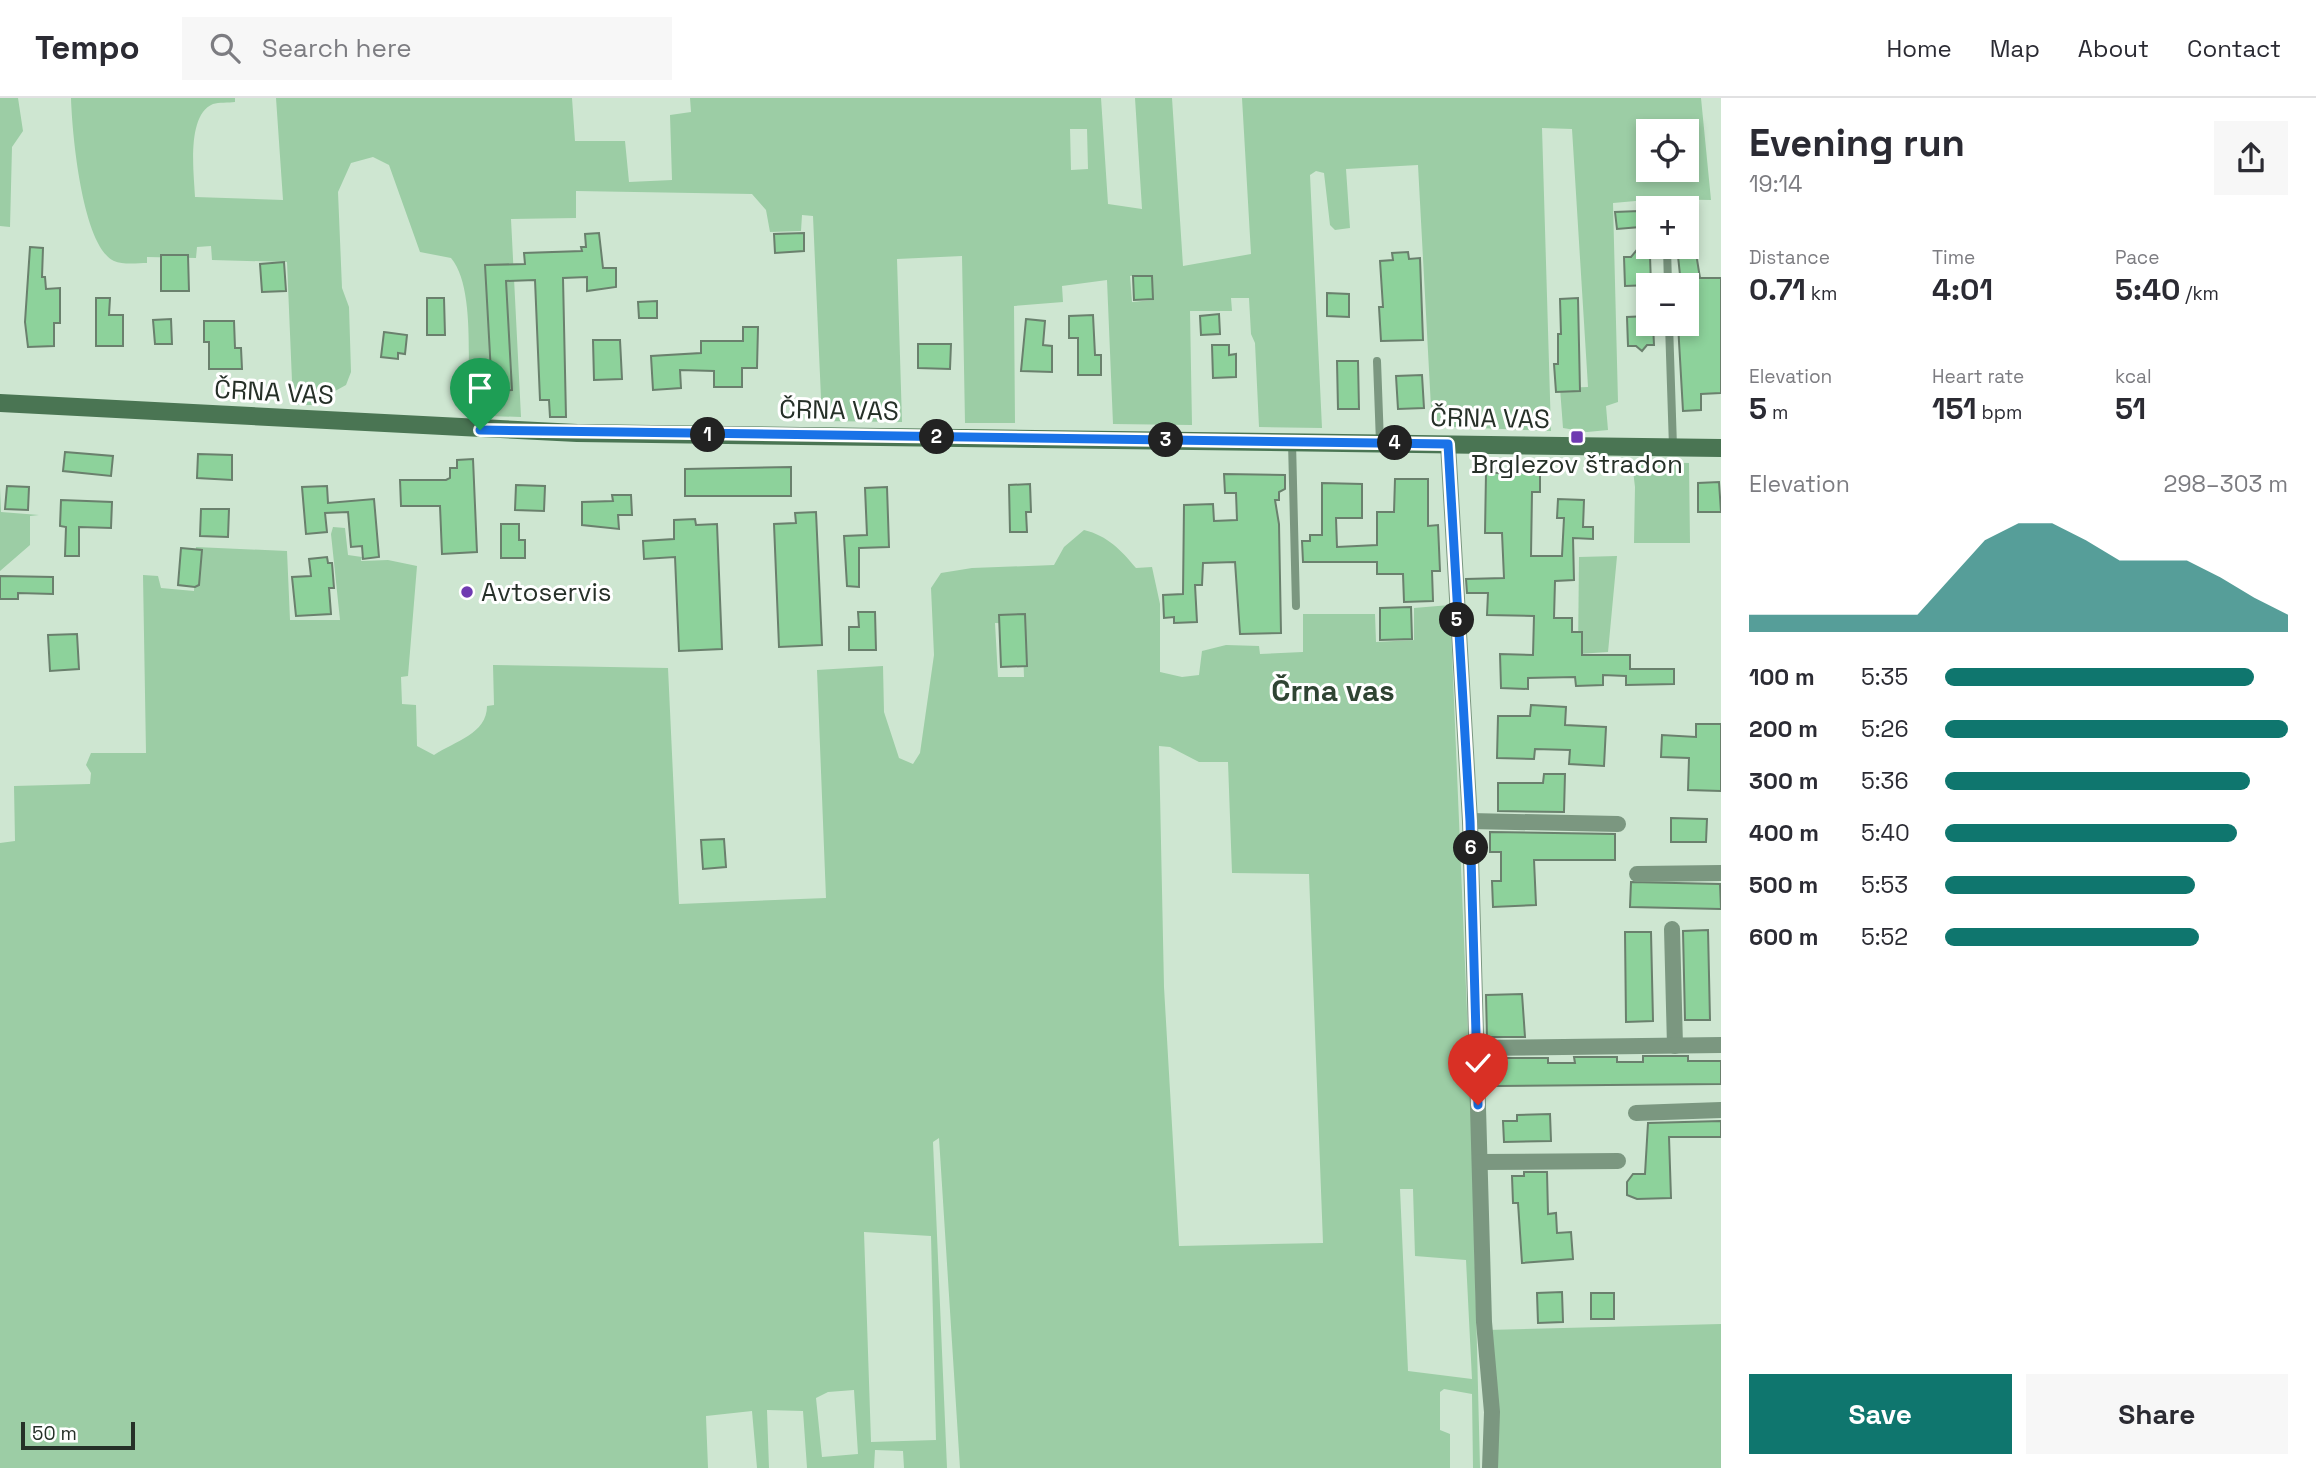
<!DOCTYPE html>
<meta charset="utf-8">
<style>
body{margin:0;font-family:"Space Grotesk",sans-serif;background:#f7f7f7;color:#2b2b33;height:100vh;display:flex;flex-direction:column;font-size:26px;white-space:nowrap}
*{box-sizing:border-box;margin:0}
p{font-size:23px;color:#7c7c81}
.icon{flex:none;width:38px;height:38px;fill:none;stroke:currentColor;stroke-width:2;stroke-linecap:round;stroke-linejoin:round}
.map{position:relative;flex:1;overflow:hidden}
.side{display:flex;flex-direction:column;background:#fff;width:595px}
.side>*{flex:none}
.buttons{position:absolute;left:1636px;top:21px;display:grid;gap:14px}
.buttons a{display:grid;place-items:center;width:63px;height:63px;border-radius:0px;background:#fff;box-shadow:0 4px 10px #0003;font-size:35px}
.scale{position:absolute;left:21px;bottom:18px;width:114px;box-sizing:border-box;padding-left:7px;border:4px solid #263028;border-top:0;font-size:19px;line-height:24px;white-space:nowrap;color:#263028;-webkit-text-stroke:5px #fff;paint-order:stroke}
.pin{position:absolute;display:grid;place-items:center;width:60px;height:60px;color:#fff;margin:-72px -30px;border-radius:50% 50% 50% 0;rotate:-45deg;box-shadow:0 0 7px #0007}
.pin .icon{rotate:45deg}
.km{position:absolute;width:35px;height:35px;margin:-18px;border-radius:50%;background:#222;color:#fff;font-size:19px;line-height:35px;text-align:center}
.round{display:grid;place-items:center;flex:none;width:74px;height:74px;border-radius:0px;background:#f7f7f7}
.headline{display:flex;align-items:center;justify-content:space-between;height:119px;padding:0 28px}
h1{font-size:38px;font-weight:800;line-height:52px}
.stats{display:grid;grid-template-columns:repeat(3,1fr);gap:10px;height:119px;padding:7px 28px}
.stats div{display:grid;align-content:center}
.stats b{font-size:30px;font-weight:800}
.stats small{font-size:19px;font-weight:400}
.stats p{font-size:19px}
.chart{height:196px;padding:14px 28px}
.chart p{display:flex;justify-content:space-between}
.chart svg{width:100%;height:126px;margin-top:7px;fill:#0f766e;opacity:.7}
.primary-button{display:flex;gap:14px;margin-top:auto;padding:14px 28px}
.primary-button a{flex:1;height:80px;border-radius:0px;background:#0f766e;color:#fff;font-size:28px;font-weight:800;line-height:80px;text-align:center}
.primary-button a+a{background:#f7f7f7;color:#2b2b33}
ul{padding:0 28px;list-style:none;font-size:23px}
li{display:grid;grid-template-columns:112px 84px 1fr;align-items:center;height:52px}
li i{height:18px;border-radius:9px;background:#0f766e}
header{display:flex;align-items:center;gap:42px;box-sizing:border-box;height:98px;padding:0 35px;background:#fff;border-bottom:2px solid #e1e1e2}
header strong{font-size:33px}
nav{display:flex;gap:38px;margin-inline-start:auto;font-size:24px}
.search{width:490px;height:63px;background:#f7f7f7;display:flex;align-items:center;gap:18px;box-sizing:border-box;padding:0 24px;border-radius:0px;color:#7c7c81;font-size:26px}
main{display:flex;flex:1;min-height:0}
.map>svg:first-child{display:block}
</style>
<header>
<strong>Tempo</strong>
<div class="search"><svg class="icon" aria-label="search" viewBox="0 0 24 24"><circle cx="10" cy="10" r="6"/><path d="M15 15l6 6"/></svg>Search here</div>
<nav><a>Home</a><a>Map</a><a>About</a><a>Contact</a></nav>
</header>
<main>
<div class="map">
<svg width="1721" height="1370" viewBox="0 0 1721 1370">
<rect width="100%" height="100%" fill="#cee6d1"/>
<g fill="#9ccda5" fill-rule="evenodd">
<path d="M0,0H18L23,33L12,49L10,129L0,128Z"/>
<path d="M71,0H235V4C228,5 219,4 213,6C186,17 194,76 195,99L283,102L276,0H572L575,43H625L629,84L672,82L670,17L691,14L690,0H1101L1108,106L1142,111L1135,0H1172L1183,168L1251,156L1242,0H1701L1711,102L1658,101L1613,105L1618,304L1606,308L1608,332L1587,334L1563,330L1560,290L1588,289L1572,31L1542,30L1551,333L1432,328L1418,67L1346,71L1350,130L1335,132L1330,127L1324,75L1316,73L1310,77L1322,330L1259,329L1255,245L1251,236L1249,200H1231L1232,213H1190L1192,327L1113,326L1107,182L1062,188L1063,204L1014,208L1015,325H965L962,158L897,161L902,324L822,323L813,118L802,117L801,133L770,134L766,112L752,96L576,93V120L511,121L521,319L487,318L484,298L469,286C468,252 473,186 451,160L420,154L389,67L373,59L351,65L338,94L342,190L349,209L351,274L346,287L326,298V307H293L287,164L212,162L211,148L197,149L196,160L147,159V165C138,165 123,167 114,163C82,148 72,34 71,0ZM1070,31H1087L1088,71L1071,72ZM1648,33H1687V72H1648ZM1152,177L1153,202L1132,204L1130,178Z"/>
<path d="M1632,364L1689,365L1690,445H1634L1635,389Z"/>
<path d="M0,390L1,414L39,417L30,418V447L0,473Z"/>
<path d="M333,429L345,430L348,457L362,459L361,463L388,462L417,468L408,578L401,579L402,606L416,607L417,648L434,657C455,643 487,636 487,608L494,607L493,567L668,570L679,806L826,800L817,572L883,568L884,614L899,660L913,666L920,655L934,557L931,490L941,475L972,470L1054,467L1064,449L1084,432C1108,438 1121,452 1136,470L1152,469L1160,506V574L1182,579L1199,577L1202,553L1226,547L1259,548L1260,556L1303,554V516H1375L1376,544L1414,542V510L1450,507L1471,1010L1480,1370H1473L1472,1296L1444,1291L1440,1294V1332L1450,1336V1370H960L939,1040L933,1044L947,1370H904L903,1353L875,1352L874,1370H807L803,1313L767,1312L769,1370H757L752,1313L706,1318L708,1370H0V745L15,743L14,688L90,686L91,675L86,667L91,655H146L143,477L158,478L161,490L194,493L196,449L287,453L290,522H340L331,436ZM995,525L1022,526L1024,579H998ZM1159,648L1170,649L1199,664H1228L1232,775L1309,776L1323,1145L1179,1148L1164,889ZM1400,1091H1413L1415,1158L1466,1162L1472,1281L1408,1273ZM864,1134L931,1138L936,1342L871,1344ZM854,1292L858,1356L822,1359L816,1300L828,1294Z"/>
<path d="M1617,458L1608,554L1578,556L1579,459Z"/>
<path d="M1721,1226V1370H1489L1487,1232Z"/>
</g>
<g fill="#8dd29b" stroke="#6a806d" stroke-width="2">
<path d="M1639,113L1640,129L1617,131L1615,114Z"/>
<path d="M599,135L603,170H616V189L587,193V179L563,180L566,319H550L549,302H540L535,182L506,183L512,292L492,293L485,167L525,166L524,155L582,153L581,149H586L585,136Z"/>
<path d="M804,135V153L775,155L774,136Z"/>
<path d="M30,149L43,150L42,179H45L46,191L60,190V225H54V248L28,249L25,224Z"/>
<path d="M1677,149H1695L1700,180H1721V295L1701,296V312L1683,313L1678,226H1687V187L1681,186Z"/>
<path d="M1636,153L1642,158H1650L1651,187L1625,188L1624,159H1631Z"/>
<path d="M1408,154L1409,161L1420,160L1423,242L1381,243L1379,209H1383L1380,163L1393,162L1392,155Z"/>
<path d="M161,157H188L189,193H161Z"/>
<path d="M284,164L286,193L262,194L260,166Z"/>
<path d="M1133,178H1152L1153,201L1134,202Z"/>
<path d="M1327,195L1349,196V219L1327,218Z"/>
<path d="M96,200H110L109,217H123V248H96Z"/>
<path d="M427,200H444L445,237H427Z"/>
<path d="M1578,200L1580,293L1556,294L1554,266H1558V236H1561L1560,201Z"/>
<path d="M657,203V220H639L638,204Z"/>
<path d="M1219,216L1220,236L1201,237L1200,218Z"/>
<path d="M1093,217L1095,257H1101V277H1078V240H1069V218Z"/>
<path d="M1648,218V226H1653L1654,247H1647L1642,253L1636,248H1628L1627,219Z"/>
<path d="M171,221L172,246H155L153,222Z"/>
<path d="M1026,221L1045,223L1043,247L1052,248V274L1021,273Z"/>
<path d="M204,223H234L235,250H241L242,271H209V244H204Z"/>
<path d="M743,229H758L757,270H742V289H714V273L680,272L681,290L653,292L651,258L701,255V243H743Z"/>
<path d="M384,234L407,237L405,256L398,255V261L381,259Z"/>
<path d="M593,242H620L622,281L594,282Z"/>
<path d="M918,246H951L950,271L918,270Z"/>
<path d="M1212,247H1229V257L1236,256V279L1213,280Z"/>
<path d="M1337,263H1358L1359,311H1338Z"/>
<path d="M1422,277L1424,310L1398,311L1396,278Z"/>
<path d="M65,354L113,358L111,378L63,373Z"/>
<path d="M198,356L232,357V382L197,380Z"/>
<path d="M473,361L477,454L442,456L440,408H401L400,382H446L450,380V370H457V362Z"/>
<path d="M791,369V398H685V371Z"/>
<path d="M1486,375H1540V394H1532L1531,458H1562L1564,420H1557L1558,401L1584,402L1583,429H1593V441L1573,440L1574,482L1555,483L1554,520H1572V534H1582V557H1630V571H1674V586L1626,587V578L1603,577V587L1576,588L1575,579L1528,580V591L1501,590L1500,556L1533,557L1534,518L1487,517L1488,495H1467L1466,481L1504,480L1502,435H1485Z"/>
<path d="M1224,376L1285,377V391L1279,394V402H1275L1279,426L1281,535L1240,536L1235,464L1203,465L1202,487H1195L1197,524L1174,525V519L1164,520L1163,497L1183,496L1184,407L1213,406L1214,423L1237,422L1236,395H1225Z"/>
<path d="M1395,381H1428V428L1438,427L1440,473H1432L1433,503L1404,504L1403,476H1377V464H1303L1302,443H1310V437H1322V385L1362,386V420H1336L1337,449L1377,447V414H1394Z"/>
<path d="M1719,384L1721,414H1698V385Z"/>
<path d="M1030,386L1031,414H1026L1027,434H1010L1009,387Z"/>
<path d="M516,387L545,388L544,413L515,412Z"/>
<path d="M7,388L29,389L28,412L5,411Z"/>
<path d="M327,388L328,405L374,401L379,459L363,461L362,448L351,449L348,414L325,415L327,434L306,436L302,389Z"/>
<path d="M887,389L889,449L859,450V489L847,488L844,438L867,437L865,390Z"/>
<path d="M612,397H631L632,417H618L619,431L582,427V404L613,403Z"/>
<path d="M61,402L112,404L111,430L79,429V458H65L66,429L60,428Z"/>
<path d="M201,411H229L228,439L200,438Z"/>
<path d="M816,414L822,547L779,549L774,426L796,425L795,415Z"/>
<path d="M695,421L696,427L717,426L722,551L679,553L675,459L644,461L643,443L674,441V422Z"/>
<path d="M501,426H519V442H525V460H501Z"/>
<path d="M181,450L202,452L199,487L195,489L178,487Z"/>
<path d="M327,459L328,465H332L334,490H329L331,516L296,518L292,479L311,478L309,461Z"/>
<path d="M0,478L53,479V496L18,495V501H0Z"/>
<path d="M1411,509L1412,541L1380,542V510Z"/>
<path d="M858,514H875L876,552H849V529H859Z"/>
<path d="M1025,516L1027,568L1001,569L999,517Z"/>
<path d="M77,536L79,571L50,573L48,537Z"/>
<path d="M1531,607L1566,609L1565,627L1606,629L1604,668L1569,666L1570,652L1535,651L1534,661L1497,660L1498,618H1530Z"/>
<path d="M1696,626H1721V693L1688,692L1689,660L1661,659L1662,637L1696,639Z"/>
<path d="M1544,676H1565L1564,714L1498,713V685H1543Z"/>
<path d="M1671,720L1707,721L1706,744H1671Z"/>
<path d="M1490,734L1615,736V762H1534L1536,807L1493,809L1492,783H1501V754H1490Z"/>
<path d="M724,741L726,769L703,771L701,742Z"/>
<path d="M1631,784L1720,786L1721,811L1630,809Z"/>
<path d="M1708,832L1710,922H1685L1683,833Z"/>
<path d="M1625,834H1651L1653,923L1626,924Z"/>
<path d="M1522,896L1525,939H1487L1486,897Z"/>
<path d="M1643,958H1688V963H1721V986L1497,988V968L1498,964H1505V960H1548V965H1575L1574,959H1617V964H1643Z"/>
<path d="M1550,1016L1551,1043L1504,1044L1503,1023H1517V1017Z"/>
<path d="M1721,1023V1039H1669L1671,1100L1637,1101L1627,1097V1084L1633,1076H1645L1648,1025Z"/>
<path d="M1524,1074H1547L1548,1116L1556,1115L1557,1135L1571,1134L1573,1161L1522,1165L1518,1105H1513L1512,1078H1524Z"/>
<path d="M1562,1194L1563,1224L1538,1225L1537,1195Z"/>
<rect x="1591" y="1195" width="23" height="26"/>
</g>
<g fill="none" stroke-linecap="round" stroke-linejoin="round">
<g stroke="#7b9780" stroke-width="8">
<path d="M1667,149L1668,187"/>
<path d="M1669,226L1673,349"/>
<path d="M1377,263L1380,345"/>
<path d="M1292,344L1296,508"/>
</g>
<g stroke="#7b9780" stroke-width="16">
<path d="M1448,346L1470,723L1484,1224L1492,1314L1490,1370"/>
<path d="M1470,723L1618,726"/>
<path d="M1637,776L1721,775"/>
<path d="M1672,831L1675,948"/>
<path d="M1475,950L1721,947"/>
<path d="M1636,1015L1721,1012"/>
<path d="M1480,1064L1618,1063"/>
</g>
<path stroke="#4a7553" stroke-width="18" d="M0,305L577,335L1721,350"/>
</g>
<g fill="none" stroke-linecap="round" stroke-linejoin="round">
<defs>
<path id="route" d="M480,332L1448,346L1470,723L1478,1007"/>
</defs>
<use href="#route" stroke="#fff" stroke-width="14"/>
<use href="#route" stroke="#1a73e8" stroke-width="9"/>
</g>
<g fill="#6f3ab1" stroke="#fff" stroke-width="2.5">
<rect x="1570" y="332" width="14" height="14" rx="3.5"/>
<circle cx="467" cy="494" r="7"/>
</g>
<g text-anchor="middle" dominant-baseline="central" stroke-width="6" stroke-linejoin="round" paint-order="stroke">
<g font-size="26" fill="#263028" stroke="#fff">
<text transform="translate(274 294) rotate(3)">ČRNA VAS</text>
<text transform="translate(839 312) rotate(1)">ČRNA VAS</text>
<text transform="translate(1490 320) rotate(1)">ČRNA VAS</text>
</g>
<g font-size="26" fill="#263028" stroke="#fff">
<text x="1577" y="366">Brglezov štradon</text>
<text x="481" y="494" text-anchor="start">Avtoservis</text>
</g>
<g font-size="30" font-weight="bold" fill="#2f4433" stroke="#fff">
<text x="1333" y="592">Črna vas</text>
</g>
</g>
</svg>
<div class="buttons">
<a><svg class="icon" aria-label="locate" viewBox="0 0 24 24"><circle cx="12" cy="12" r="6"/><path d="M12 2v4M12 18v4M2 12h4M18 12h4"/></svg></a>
<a>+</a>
<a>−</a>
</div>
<div class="scale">50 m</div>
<div class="pin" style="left:480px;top:332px;background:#1e9e55"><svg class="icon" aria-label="arrive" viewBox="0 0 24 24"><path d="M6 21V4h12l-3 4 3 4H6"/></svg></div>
<div class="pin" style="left:1478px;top:1007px;background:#d93025"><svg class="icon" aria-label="check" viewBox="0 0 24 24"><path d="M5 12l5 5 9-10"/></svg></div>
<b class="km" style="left:708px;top:337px">1</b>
<b class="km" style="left:937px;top:339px">2</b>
<b class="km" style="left:1166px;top:342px">3</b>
<b class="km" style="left:1395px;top:345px">4</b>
<b class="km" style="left:1457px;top:522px">5</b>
<b class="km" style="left:1471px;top:750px">6</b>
</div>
<section class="side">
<div class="headline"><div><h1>Evening run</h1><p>19:14</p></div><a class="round"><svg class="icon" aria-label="share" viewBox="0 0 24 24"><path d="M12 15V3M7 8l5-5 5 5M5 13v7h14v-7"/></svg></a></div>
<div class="stats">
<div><p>Distance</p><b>0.71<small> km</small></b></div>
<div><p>Time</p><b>4:01</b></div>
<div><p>Pace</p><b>5:40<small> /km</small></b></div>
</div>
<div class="stats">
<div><p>Elevation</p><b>5<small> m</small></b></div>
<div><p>Heart rate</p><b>151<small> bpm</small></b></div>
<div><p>kcal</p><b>51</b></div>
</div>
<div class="chart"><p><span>Elevation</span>298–303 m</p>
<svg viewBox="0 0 160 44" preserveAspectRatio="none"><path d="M0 44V38L10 38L20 38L30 38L40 38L50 38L60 25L70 12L80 6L90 6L100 12L110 19L120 19L130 19L140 25L150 32L160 38V44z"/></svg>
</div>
<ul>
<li><b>100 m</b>5:35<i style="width:90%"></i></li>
<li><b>200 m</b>5:26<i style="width:100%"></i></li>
<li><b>300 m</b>5:36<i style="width:89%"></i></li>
<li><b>400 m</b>5:40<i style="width:85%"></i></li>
<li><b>500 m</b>5:53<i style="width:73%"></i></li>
<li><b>600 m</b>5:52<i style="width:74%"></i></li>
</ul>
<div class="primary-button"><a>Save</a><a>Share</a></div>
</section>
</main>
